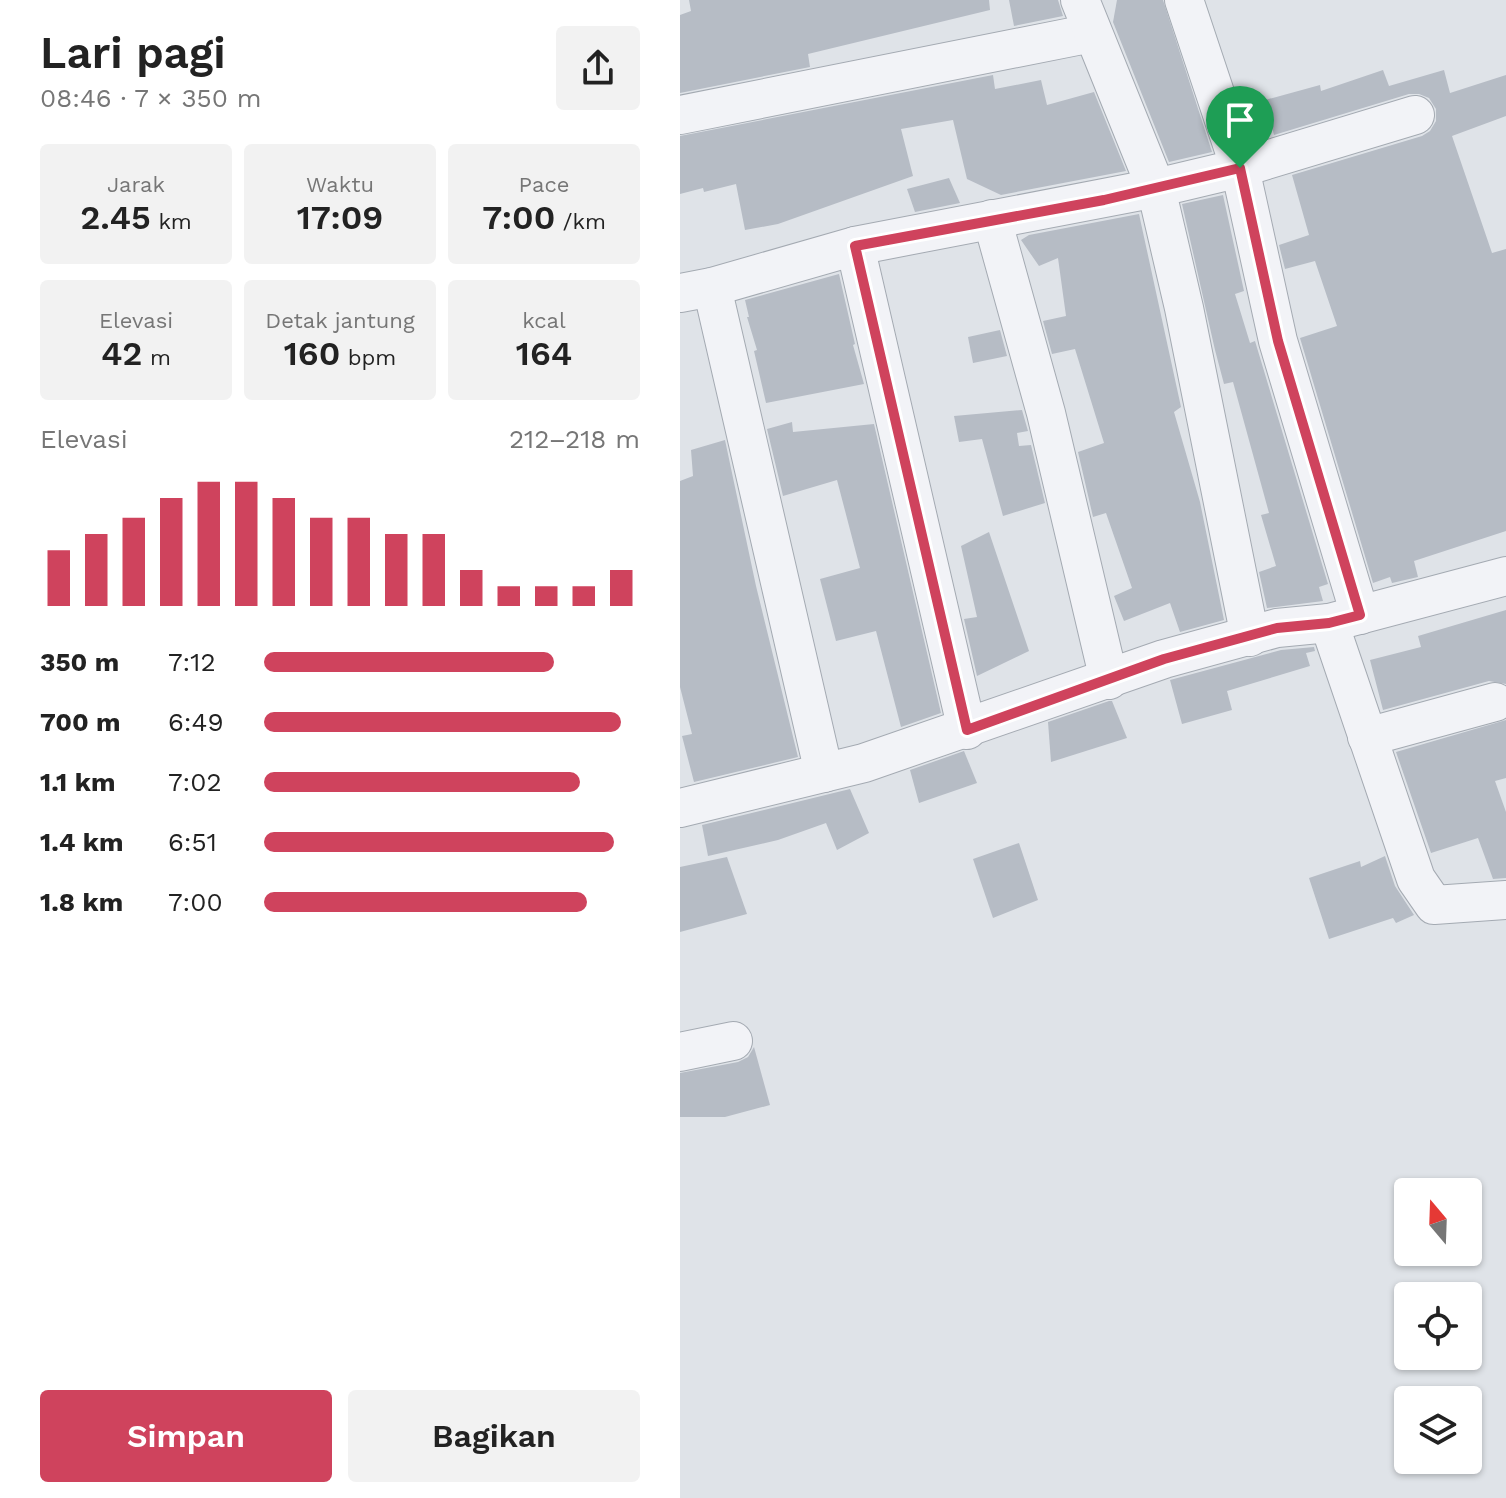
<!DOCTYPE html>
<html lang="id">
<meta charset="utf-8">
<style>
body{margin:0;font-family:"Work Sans",sans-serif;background:#f2f2f2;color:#222;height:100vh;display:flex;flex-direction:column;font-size:30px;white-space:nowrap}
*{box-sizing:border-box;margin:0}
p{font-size:26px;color:#767676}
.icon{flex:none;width:44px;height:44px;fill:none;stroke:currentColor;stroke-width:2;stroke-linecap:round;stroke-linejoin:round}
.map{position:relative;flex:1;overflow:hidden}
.drawer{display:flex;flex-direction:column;background:#fff;width:680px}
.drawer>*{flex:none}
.needle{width:52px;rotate:341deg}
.tools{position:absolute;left:714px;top:1178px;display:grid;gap:16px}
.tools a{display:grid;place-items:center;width:88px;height:88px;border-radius:8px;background:#fff;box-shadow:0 2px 6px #0004;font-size:40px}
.pin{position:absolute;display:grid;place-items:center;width:68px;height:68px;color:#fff;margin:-82px -34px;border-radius:50% 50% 50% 0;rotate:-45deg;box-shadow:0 0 8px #0007}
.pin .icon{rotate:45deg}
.round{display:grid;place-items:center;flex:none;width:84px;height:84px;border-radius:8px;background:#f2f2f2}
.summary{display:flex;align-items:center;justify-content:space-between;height:136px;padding:0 40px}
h1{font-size:44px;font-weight:600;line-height:60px}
.stats{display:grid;grid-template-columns:repeat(3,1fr);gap:12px;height:136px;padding:8px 40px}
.stats div{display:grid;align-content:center;border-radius:8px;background:#f2f2f2;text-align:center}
.stats b{font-size:34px;font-weight:600}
.stats small{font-size:22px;font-weight:400}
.stats p{font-size:22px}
.chart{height:224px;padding:16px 40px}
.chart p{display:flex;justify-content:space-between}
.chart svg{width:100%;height:144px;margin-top:8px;stroke:#cf435d;stroke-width:6}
.primary-button{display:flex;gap:16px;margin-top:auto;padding:16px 40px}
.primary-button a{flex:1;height:92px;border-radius:8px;background:#cf435d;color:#fff;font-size:32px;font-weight:600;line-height:92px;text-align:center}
.primary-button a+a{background:#f2f2f2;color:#222}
ul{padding:0 40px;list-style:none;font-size:26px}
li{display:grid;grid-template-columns:128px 96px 1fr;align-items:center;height:60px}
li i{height:20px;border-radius:10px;background:#cf435d}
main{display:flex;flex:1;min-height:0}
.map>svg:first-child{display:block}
</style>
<main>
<section class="drawer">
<div class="summary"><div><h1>Lari pagi</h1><p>08:46 · 7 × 350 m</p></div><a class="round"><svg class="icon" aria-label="share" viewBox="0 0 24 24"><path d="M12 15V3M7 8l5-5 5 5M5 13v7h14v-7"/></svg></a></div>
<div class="stats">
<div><p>Jarak</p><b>2.45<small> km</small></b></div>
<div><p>Waktu</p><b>17:09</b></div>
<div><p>Pace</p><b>7:00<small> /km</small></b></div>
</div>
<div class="stats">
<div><p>Elevasi</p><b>42<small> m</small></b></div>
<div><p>Detak jantung</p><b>160<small> bpm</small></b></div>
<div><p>kcal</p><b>164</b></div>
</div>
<div class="chart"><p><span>Elevasi</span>212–218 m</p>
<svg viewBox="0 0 160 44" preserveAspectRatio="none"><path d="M5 44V27M15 44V22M25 44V17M35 44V11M45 44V6M55 44V6M65 44V11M75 44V17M85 44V17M95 44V22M105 44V22M115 44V33M125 44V38M135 44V38M145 44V38M155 44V33"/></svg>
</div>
<ul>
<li><b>350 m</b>7:12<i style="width:77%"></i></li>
<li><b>700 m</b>6:49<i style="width:95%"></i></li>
<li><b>1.1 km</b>7:02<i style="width:84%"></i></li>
<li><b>1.4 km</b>6:51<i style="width:93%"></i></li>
<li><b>1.8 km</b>7:00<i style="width:86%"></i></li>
</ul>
<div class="primary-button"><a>Simpan</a><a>Bagikan</a></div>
</section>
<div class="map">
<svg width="826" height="1498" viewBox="0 0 826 1498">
<rect width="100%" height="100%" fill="#dfe3e8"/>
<g fill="#b6bcc5">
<path d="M9,0H309L310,10L128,54L130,67L0,93V15L11,11Z"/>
<path d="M329,0H378L383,16L334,26Z"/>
<path d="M437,0H483L532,152L489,162L433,22Z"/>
<path d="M703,70L709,86L764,70L770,93L826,75V116L772,136L812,253L826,249V531L734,561L738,577L712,583L710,577L693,583L620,338L657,326L635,261L605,269L599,245L629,235L612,175L742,136L750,131L756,121V109L749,98L739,94H729L594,135L585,100L640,85L641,91Z"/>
<path d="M313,75L315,89L361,80L367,105L414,92L446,171L321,195L287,179L273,120L221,129L233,176L98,224L65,230L56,184L24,192L23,188L0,194V136Z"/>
<path d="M269,178L280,203L235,212L227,189Z"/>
<path d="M543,195L564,291L555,294L570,343L575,341L648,584L639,587L643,601L587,608L579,572L596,566L581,515L589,513L553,382L544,384L535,350L502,204Z"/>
<path d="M459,214L501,407L494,412L520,502L544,620L500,632L490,603L444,621L434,596L452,588L426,513L413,517L398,452L424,443L395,349L372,354L363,321L386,316L378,258L359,266L341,240L349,235Z"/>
<path d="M159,274L175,344L173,345L184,384L86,403L74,351L77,350L67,317H69L65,300Z"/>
<path d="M320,330L327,356L293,363L288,337Z"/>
<path d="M342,410L348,431L337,433L339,446L351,445L365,503L323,516L302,439L279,442L274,416Z"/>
<path d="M112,422L113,432L194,424L261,713L221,727L196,631L156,641L140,579L180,568L157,480L103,496L87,429Z"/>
<path d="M45,440L76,586L118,757L14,782L2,736L12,734L0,687V481L13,476L11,450Z"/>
<path d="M309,532L349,651L297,676L284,619L297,617L281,546Z"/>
<path d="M826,610V684L809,681L703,710L690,660L741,647L738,636Z"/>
<path d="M634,647L635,651L626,653L630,666L547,691L552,710L502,724L490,680L601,650Z"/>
<path d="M429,701H432L447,738L371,762L368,722Z"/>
<path d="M826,720V778L815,781L826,812V878L813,879L798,838L751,853L716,752Z"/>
<path d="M284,751L297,783L239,803L230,770Z"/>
<path d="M170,789L189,833L157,850L146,823L98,840L28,856L22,825Z"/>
<path d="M339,843L358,900L313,918L293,859Z"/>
<path d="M705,856L715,886L734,915L716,923L713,918L649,939L629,878L680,861L681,867Z"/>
<path d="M47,857L67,914L0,932V867Z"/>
<path d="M74,1047L90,1105L45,1117H0V1073L58,1062L68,1057Z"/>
</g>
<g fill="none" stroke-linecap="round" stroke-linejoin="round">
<defs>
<g id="street">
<path d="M504,0L560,168L598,341L680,615"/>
<path d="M0,115L412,33"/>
<path d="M312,219L366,413L429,680"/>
<path d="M175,246L287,730"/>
<path d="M32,287L144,773"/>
<path d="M0,293L32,287L175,246L476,188L400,0"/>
<path d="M649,623L736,879L754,905L826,900"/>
<path d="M570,637L504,308L476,188L560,168L735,115"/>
<path d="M687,737L815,702"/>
<path d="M0,808L184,763L484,659L597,628L649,623L826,576"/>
<path d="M0,1052L53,1041"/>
</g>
</defs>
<use href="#street" stroke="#a4aab2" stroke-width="40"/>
<use href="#street" stroke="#f2f3f7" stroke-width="38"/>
</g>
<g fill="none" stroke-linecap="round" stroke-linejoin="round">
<defs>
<path id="route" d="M560,168L598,341L680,615L649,623L597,628L484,659L287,730L175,246L424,200Z"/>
</defs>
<use href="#route" stroke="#fff" stroke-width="16"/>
<use href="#route" stroke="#cf435d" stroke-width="10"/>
</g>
</svg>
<div class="tools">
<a><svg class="needle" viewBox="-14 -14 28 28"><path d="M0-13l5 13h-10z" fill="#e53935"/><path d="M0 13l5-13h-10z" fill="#767676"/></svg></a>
<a><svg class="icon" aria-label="locate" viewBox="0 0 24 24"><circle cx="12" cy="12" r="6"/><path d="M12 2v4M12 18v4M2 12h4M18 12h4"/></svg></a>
<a><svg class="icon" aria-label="layers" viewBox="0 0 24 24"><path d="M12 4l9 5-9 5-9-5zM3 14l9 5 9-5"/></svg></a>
</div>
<div class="pin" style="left:560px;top:168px;background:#1e9e55"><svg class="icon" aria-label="arrive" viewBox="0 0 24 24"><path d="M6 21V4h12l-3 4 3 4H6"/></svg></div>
</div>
</main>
